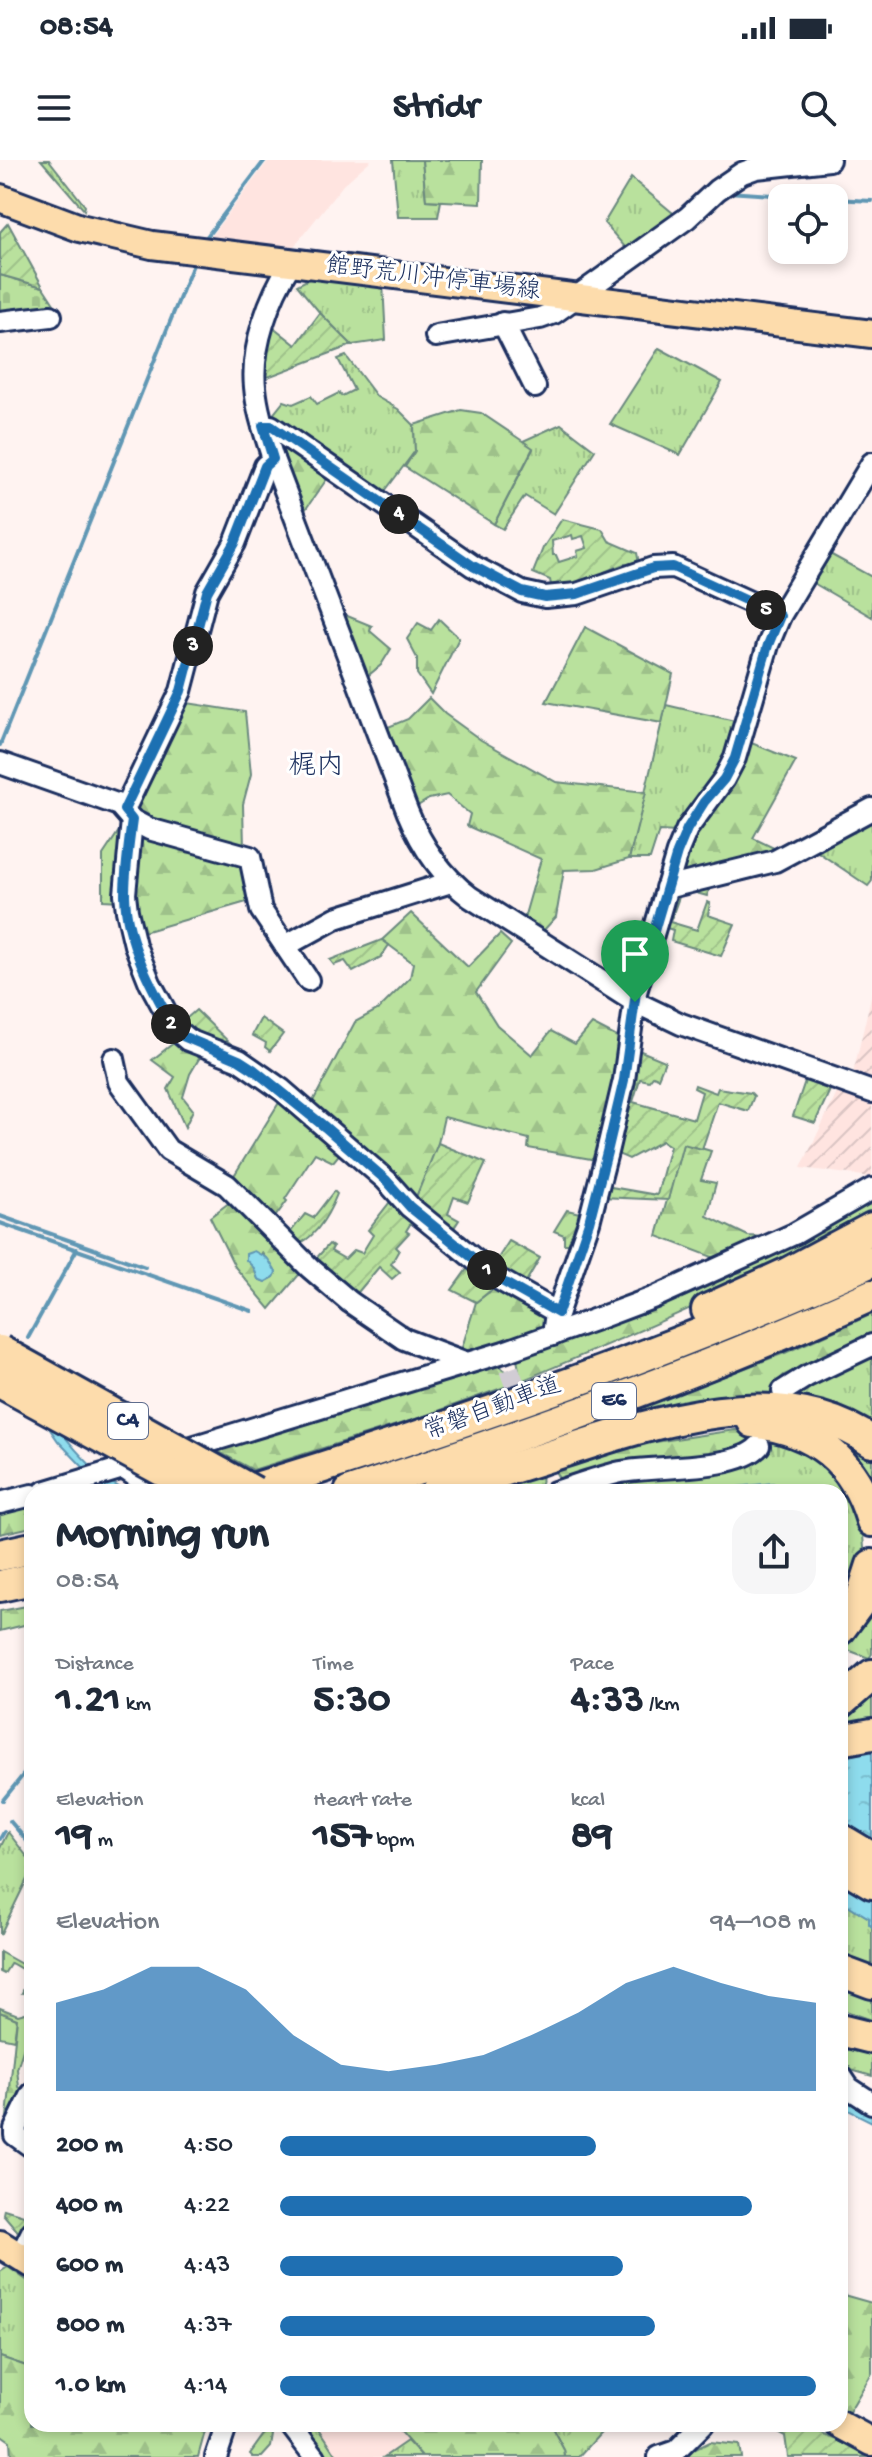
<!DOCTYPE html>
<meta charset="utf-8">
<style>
body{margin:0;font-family:"Gochi Hand","Klee One",sans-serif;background:#f6f6f7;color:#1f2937;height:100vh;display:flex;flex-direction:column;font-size:30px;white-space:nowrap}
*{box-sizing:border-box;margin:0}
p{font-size:26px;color:#747a83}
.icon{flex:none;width:44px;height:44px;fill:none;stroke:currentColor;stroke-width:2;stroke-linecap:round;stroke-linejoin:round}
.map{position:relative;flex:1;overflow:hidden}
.drawer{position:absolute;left:24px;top:1324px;width:824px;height:948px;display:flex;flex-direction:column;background:#fff;border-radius:24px;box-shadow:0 4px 12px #0003}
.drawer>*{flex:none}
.controls{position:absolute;left:768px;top:24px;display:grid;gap:16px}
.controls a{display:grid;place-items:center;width:80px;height:80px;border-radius:16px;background:#fff;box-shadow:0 4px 12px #0003;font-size:40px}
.pin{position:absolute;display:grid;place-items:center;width:68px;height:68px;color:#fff;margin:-82px -34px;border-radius:50% 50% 50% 0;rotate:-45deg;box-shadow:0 0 8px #0007}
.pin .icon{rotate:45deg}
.km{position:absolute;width:40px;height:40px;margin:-20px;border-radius:50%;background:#222;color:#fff;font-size:22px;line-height:40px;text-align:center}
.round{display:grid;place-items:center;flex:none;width:84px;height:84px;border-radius:24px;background:#f6f6f7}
.headline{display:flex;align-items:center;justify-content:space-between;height:136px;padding:0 32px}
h1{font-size:44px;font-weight:700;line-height:60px}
.stats{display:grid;grid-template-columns:repeat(3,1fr);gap:12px;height:136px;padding:8px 32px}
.stats div{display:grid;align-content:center}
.stats b{font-size:40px;font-weight:700}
.stats small{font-size:22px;font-weight:400}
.stats p{font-size:22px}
.chart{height:224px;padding:16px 32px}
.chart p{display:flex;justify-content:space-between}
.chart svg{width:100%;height:144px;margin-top:8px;fill:#1f6fb2;opacity:.7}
ul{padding:0 32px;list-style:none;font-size:26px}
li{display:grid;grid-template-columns:128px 96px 1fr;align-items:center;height:60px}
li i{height:20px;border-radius:10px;background:#1f6fb2}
.status{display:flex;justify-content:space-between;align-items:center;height:56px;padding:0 40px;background:#fff;direction:ltr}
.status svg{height:22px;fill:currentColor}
header{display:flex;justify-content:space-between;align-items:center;height:104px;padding:0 32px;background:#fff;font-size:36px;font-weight:700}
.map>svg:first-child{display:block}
</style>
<div class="status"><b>08:54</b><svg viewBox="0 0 49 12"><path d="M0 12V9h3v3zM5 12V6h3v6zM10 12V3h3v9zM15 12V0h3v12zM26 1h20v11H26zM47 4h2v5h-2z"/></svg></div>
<header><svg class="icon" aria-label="menu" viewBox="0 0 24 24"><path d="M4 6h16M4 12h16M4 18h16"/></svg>Stridr<svg class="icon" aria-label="search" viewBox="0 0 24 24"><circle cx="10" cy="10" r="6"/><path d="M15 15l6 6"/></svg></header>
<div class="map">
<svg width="872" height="2297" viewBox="0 0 872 2297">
<defs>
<pattern id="industrial-furrows" width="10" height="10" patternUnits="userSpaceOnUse" patternTransform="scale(2)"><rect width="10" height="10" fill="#ffe4e0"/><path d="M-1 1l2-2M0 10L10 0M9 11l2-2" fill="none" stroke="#dac4c3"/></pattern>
<pattern id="grass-tufts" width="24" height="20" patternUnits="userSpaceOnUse" patternTransform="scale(2)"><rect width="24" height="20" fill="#b9e19d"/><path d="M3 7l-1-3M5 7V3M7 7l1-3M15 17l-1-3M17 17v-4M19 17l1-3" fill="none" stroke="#9ec18a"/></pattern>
<pattern id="forest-firs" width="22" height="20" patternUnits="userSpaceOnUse" patternTransform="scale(2)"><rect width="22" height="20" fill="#b9e19d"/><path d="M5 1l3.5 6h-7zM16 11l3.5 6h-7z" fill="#9ec18a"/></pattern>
<pattern id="cemetery-stones" width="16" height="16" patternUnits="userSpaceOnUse" patternTransform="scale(2)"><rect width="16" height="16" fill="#b9e19d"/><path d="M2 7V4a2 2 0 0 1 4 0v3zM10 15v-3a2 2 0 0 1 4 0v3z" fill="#9ec18a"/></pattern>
<pattern id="garden-furrows" width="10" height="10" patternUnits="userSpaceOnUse" patternTransform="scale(2)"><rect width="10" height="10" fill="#b9e19d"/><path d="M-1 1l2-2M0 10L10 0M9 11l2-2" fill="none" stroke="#9ec18a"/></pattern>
<pattern id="water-ripples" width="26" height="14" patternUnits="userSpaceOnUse" patternTransform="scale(2)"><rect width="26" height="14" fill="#8edced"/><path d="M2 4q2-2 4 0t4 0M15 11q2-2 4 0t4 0" fill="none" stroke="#7abdce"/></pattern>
</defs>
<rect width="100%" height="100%" fill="#fff3f1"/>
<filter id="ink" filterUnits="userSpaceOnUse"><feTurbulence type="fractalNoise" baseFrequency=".0125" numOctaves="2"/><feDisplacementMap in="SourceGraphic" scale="16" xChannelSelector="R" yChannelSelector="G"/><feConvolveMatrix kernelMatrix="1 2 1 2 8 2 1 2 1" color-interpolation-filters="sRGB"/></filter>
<g filter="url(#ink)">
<g fill="#ffe4e0">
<path d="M269,0H371L343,25L291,90L208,80Z"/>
<path d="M316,2264H393L407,2281L384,2297H338Z"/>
</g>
<g fill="url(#industrial-furrows)">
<path d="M872,833V925L852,918Z"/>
<path d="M838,931L872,944V1017L801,1008Z"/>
</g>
<g fill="url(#grass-tufts)" stroke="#6a887e" stroke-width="2">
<path d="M41,0H49L85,46L84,50Z"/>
<path d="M393,0H422L426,40L441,41L438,57H398Z"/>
<path d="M631,18L679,58L631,94L604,63Z"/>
<path d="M317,115L383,123L386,180L352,185L320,153L297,125Z"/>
<path d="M659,188L722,222L680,295L610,264Z"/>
<path d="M346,196L377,237L398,249L414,265L415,291L382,335L274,263L272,256L284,241L293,244L311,236L317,244L339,233L342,236L354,230L338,199Z"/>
<path d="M561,264L595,290L554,354L525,336L503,369L494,364L533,289L523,281Z"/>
<path d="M828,393L872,417V457L810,421Z"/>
<path d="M340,453L372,466L370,471L391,489L381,505L364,519Z"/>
<path d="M666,545L735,561L728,592L677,672L659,671L650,699H629Z"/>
<path d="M872,655V721L868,726L812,688Z"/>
<path d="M872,1188V1270L798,1241L795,1237L786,1235Z"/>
<path d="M825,1273L849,1284L872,1299V1331Z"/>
<path d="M774,1275L833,1308L862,1362L864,1388L860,1412L840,1453V1332H788L783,1327L717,1328L692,1332L590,1330L628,1319L698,1313L749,1306L764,1294Z"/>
<path d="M872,1437V1494L869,1498L840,1487V1480Z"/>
<path d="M872,1521V1568L840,1602V1551Z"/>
<path d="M8,1672L32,1703V1709L0,1775V1688Z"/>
<path d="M840,1740L869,1758V1763L872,1767V1812L840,1794Z"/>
<path d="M840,1821L872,1831V1860L840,1849Z"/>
<path d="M0,1852L17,1859L14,1880L0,1877Z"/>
<path d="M840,1879L872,1887V1916L840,1907Z"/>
<path d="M8,2107L32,2124V2208L0,2197V2112Z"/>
<path d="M300,2264H316L338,2297H322Z"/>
<path d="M550,2264H609L579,2297H565L564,2290Z"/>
<path d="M407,2281L422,2297H384Z"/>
</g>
<g fill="url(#forest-firs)" stroke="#6a887e" stroke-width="2" fill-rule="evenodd">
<path d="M422,0H482L481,43L426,40Z"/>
<path d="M461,250L481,253L533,288L494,364L405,307L415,291L414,265Z"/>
<path d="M273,274L329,316L303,353Z"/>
<path d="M439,459L459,478L431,534L417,514V498L407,479L418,463L431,470Z"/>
<path d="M585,467L673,514L662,563L546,542Z"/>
<path d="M429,538L445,554L481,580L556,622L646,632L629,699L596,709L564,710L556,757L543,771L523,762L541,699L467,666L470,654L447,635L429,639L416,647L388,567L408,559Z"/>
<path d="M181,542L245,552L251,614L243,644L244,688L151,665L133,648Z"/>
<path d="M744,580L796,601L753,678L778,690L677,721L686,686Z"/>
<path d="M125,662L120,741L103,740V695Z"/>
<path d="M137,668L242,700L250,741L140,773L132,732Z"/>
<path d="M411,753L468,807L500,774L511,784L476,832L497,865L532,895L551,871L575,884L592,864L623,880L597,1000L528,988L529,979L444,957L436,992L414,1042L311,945L355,862L379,849L410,818L413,803L382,780Z"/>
<path d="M180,878L203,892L190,914L183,937L193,950L185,967L168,929L175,917L152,900Z"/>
<path d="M280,941L342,991L333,1002L315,993L285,1039L287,1041L272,1061L230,1022Z"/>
<path d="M683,983L711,991L701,1020L716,1023L707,1056L748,1076L767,1077L720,1100L657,1076Z"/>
<path d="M872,1037V1056C760,1121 640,1171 521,1221L517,1199L523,1193C578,1176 633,1158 686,1136C751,1109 812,1073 872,1037Z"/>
<path d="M234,1039L303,1110L270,1149L235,1107L210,1057ZM262,1093L276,1113L274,1117L265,1122L258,1119L254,1108Z"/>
<path d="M498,1125L556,1163L466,1197L460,1194L476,1142Z"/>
<path d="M872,1154V1178L784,1215L776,1223L767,1243L546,1284L787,1192Z"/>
<path d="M496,1205L506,1211L510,1225L419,1258L253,1310L215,1290Z"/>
<path d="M735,1270L757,1273L754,1282L744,1291L561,1322L552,1306L622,1287Z"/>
<path d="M539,1308C542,1318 544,1324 535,1332H469Z"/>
<path d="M32,1341V1367L0,1374V1349Z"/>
<path d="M32,1445V1463L0,1471V1451Z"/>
<path d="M0,1792L32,1810V1834L22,1833L30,1814L11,1803L4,1814L0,1812Z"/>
<path d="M0,1848L18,1855L32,1851V1875L24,1887L17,1909L19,1927L27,1933L6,1967L17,1859L0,1852Z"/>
<path d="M840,2134L872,2143V2213L846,2257L840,2252Z"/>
<path d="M0,2197L32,2208V2264H207L198,2297H11L10,2281L0,2274Z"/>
<path d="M393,2264H550L564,2290L565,2297H422Z"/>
<path d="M710,2282L739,2285L741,2297H679Z"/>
</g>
<path fill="url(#cemetery-stones)" stroke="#6a887e" stroke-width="2" d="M0,115L43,127L54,144L47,149L0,156Z"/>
<g fill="url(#garden-furrows)" stroke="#6a887e" stroke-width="2" fill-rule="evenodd">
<path d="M8,63L43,127L0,115V72Z"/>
<path d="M320,153L352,185L260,220L272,166L296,185Z"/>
<path d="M562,359L602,369L609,381L637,393L639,403L635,406L624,404L604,412L603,419L552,430L550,420L533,413L543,388ZM572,375L573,379L583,376L587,388L577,391L578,396L559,402L556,395H553L552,381Z"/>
<path d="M744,717L742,721L718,722L717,726L711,725L707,736L682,729L670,762L697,770L707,742L710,743L708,755L735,764L721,796L671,781L673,770L660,766L672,729Z"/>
<path d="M382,780L389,785L381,797L353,812L345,801L334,805L330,800Z"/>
<path d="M196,850L233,886L229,891L180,864Z"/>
<path d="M261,858L283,874L270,891L265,887L266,883L252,875Z"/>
<path d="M636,889L665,901L658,918L653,916L649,921L640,919L633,942L694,959L702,932L694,928L695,925L716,933L718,928L751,933L754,936L748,951L718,942L702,989L683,984L668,1040L601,1037L605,1026L657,1035L670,986L662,981L629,999L613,992Z"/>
<path d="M805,921L830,930L815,963L793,956Z"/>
<path d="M438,983L486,1003L468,1042L454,1037L448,1054L459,1060L450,1074L414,1042Z"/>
<path d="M334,1031L337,1034C329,1054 316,1079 294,1086L286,1078L305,1054L313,1058Z"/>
<path d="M393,1038L414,1058L406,1071L409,1073L396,1087L399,1090L391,1104L400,1112L392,1119L379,1107L354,1137L312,1103L329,1084L333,1087L331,1091L345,1099L354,1090L362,1093L373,1075L368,1070Z"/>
<path d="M567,1050L584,1054L575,1084H564V1075L554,1071Z"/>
<path d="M509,1081L540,1098L524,1125L493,1106Z"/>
<path d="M470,1105L498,1125L476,1142L452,1130Z"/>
<path d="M4,2049L27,2056L28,2066L20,2074L3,2054Z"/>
<path d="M763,2264H798L851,2286L867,2297H788L785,2276Z"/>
<path d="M268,2269L273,2275L271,2287L262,2297H253L250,2294Z"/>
</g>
<g fill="url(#water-ripples)" stroke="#6097b4" stroke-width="2">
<path d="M254,1091L268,1099L276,1112L274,1117L265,1122L258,1119L254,1108L246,1100V1094Z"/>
<path d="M0,1180C33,1229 73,1306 128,1332H107L58,1281L0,1196Z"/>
<path d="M773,1323L788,1332H692Z"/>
<path d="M872,1568V1767L869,1764V1758L840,1740V1602Z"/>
<path d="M840,1936L872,1952V1962L840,1946Z"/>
</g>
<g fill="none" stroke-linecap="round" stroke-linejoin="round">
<g stroke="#6097b4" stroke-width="4">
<path d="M727,32L820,38"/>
<path d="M834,39L872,41"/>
<path d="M205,79L265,0"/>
<path d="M0,585L194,102"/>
<path d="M0,1056L145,1107"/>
<path d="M0,1063L252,1151"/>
<path d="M28,1178L77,1089"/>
<path d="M3,1640L32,1604"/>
<path d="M10,1661L32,1687"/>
<path d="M0,1679L4,1672"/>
</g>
<path stroke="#d1ccd4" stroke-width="20" stroke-dasharray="20 10" stroke-linecap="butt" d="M509,1209L524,1250"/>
<defs>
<g id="minor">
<path d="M291,103C269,137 251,187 255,227C257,252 266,276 273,299L408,653C422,687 441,715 470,737L635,842L681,864L872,932"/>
<path d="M0,162L51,156"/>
<path d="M503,163L535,227"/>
<path d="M436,176L540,158L554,153L687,58L717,30L742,13L756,8L829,0"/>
<path d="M263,266H271L473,406L522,432L545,437L577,434L653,408L673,407L780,456"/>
<path d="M0,603L119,645L132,660L149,669L250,697L261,750L308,820"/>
<path d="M124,650L181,531L207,432L235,383L265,306L273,299"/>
<path d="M132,660L125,734L127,751L135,785L150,823L175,869L188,880L239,900L282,930L386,1020L410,1047L500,1120L558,1153"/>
<path d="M666,728L775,701L872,649"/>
<path d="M285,786L336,758L451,722"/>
<path d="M114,899L119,922L168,990L227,1025L310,1108L350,1142L404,1179L467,1203"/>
<path d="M553,1175L555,1160L589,1062L607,992L624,920L636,832L677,693L687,669L724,619L735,598L768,485L780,456L872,303"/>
<path d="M783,1231L807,1216L872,1185"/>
<path d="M125,1309L158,1332"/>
<path d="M44,1332L504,1192L599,1158L655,1137L794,1074L872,1029"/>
<path d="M555,1332C577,1325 599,1317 621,1312C656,1305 737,1311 759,1286"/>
<path d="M0,1343L32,1335"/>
<path d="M841,1916L849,1928L872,1943"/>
<path d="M32,1934L15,1969V1975L32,1987"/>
<path d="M20,2096L32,2072"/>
<path d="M290,2264L315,2297"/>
<path d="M216,2297L227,2264"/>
<path d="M659,2297L676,2291L703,2264"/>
</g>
<g id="major">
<path d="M0,38L80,68L152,85L872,174"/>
<path d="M0,2084L32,2104"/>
<path d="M839,2264L872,2282"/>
</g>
<g id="highway">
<path d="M707,1150L786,1114L872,1068"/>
<path d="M753,1262C816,1270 854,1300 872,1361"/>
<path d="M243,1332C457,1267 668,1193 872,1101"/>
<path d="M350,1332C527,1274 702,1212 872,1135"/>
<path d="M436,1332C471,1321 506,1310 541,1299C639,1267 779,1215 872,1282"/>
<path d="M0,1395L32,1388"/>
<path d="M0,1426L32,1419"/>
<path d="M840,1469L860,1442L872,1405"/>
<path d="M840,1543L872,1515"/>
<path d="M840,1580L872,1574"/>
<path d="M840,1679L872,1698"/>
<path d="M840,1704L872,1723"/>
<path d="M840,1811L872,1823"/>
<path d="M840,1870L872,1878"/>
</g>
</defs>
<use href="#minor" stroke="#1b2f5e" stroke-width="26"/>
<use href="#major" stroke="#1b2f5e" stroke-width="32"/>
<use href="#highway" stroke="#1b2f5e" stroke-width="36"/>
<use href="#minor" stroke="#fff" stroke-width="20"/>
<use href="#major" stroke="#fddcac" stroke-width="26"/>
<use href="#highway" stroke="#fddcac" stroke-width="30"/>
<defs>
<g id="highway-bridge">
<path d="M0,1191L254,1332"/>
<path d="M0,1222L202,1332"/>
</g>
</defs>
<use href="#highway-bridge" stroke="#1b2f5e" stroke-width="36" stroke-linecap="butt"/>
<use href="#highway-bridge" stroke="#fddcac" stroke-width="30"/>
</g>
</g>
<g fill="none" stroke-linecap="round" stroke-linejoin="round" filter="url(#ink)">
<defs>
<path id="route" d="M263,266H271L473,406L522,432L545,437L577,434L653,408L673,407L780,456L768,485L735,598L724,619L704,642L687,669L677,693L636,832L624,920L607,992L589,1062L558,1153L500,1120L410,1047L386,1020L325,967L253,909L239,900L180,875L175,869C152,829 126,782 125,735C125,710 129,684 132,660L124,650L181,531L207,432L235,383L265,306L273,299Z"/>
</defs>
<use href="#route" stroke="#fff" stroke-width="16"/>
<use href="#route" stroke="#1f6fb2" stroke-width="10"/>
</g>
<g text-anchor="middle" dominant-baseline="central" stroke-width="6" stroke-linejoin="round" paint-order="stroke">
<g fill="#fff" stroke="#5f6d8e" stroke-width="2">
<rect x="592" y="1223" width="44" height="36" rx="6"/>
<rect x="108" y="1243" width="40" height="36" rx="6"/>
</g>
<g font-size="22" font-weight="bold" fill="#1b2f5e">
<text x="614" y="1241">E6</text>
<text x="128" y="1261">C4</text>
</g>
<g font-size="24" fill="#1b2f5e" stroke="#fff">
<text transform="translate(433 120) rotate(7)">館野荒川沖停車場線</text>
<text transform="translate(493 1250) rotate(-20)">常磐自動車道</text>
</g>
<g font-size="28" fill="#1b2f5e" stroke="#fff">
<text x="316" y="607">梶内</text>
</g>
</g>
</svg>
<div class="controls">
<a><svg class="icon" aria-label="locate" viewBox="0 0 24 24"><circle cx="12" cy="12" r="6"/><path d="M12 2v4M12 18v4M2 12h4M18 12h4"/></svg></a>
</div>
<div class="pin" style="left:635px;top:842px;background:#1e9e55"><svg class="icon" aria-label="arrive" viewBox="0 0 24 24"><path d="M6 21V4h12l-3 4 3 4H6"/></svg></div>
<b class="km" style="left:487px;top:1110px">1</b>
<b class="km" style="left:171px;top:864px">2</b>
<b class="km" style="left:193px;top:486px">3</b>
<b class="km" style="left:399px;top:354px">4</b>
<b class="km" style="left:766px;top:450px">5</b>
<section class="drawer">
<div class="headline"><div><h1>Morning run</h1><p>08:54</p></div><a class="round"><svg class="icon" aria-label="share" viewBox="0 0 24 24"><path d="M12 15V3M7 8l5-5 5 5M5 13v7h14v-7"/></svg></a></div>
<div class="stats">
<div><p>Distance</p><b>1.21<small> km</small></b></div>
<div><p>Time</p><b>5:30</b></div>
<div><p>Pace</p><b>4:33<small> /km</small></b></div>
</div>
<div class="stats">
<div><p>Elevation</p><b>19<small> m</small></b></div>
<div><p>Heart rate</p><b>157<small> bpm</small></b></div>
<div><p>kcal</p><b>89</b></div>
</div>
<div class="chart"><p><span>Elevation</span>94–108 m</p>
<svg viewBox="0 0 160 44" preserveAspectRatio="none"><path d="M0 44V17L10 13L20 6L30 6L40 13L50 27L60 36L70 38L80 36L90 33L100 27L110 20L120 11L130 6L140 11L150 15L160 17V44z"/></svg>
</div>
<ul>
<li><b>200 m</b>4:50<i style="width:59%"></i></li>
<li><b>400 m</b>4:22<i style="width:88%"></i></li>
<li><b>600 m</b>4:43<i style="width:64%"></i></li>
<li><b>800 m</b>4:37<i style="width:70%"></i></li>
<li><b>1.0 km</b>4:14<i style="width:100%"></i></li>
</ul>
</section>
</div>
